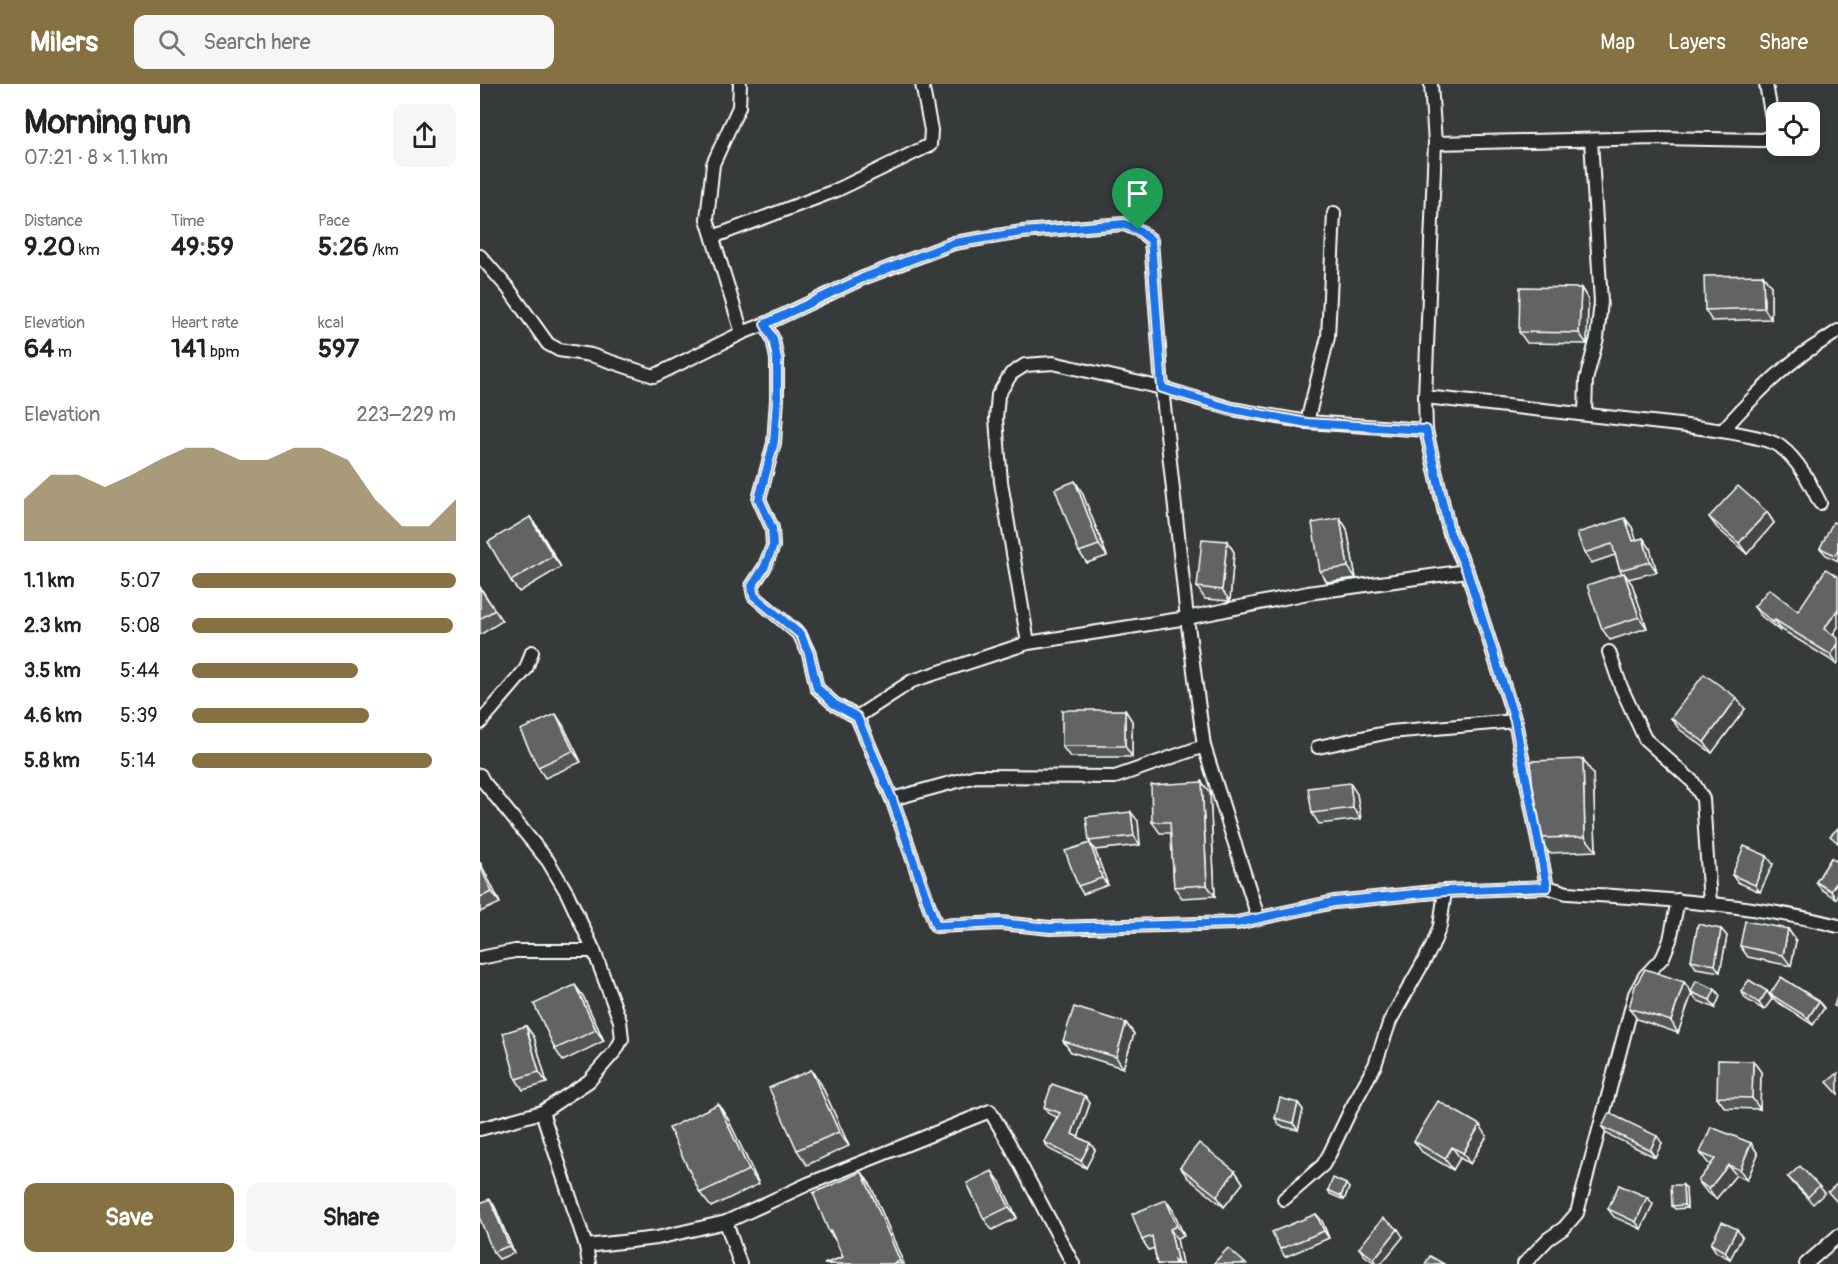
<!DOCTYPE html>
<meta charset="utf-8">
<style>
body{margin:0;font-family:Pangolin,sans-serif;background:#f6f6f6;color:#222;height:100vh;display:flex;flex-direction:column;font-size:22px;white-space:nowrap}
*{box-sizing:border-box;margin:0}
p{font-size:20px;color:#767676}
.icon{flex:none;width:33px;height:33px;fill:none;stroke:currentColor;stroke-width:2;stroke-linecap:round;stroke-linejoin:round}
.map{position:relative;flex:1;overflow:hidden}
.sheet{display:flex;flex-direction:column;background:#fff;width:480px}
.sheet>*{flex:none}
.controls{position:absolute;left:1286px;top:18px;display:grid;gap:12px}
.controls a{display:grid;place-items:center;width:54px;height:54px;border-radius:12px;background:#fff;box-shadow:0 3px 9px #0003;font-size:30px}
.pin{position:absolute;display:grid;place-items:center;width:51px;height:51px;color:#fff;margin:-62px -26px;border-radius:50% 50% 50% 0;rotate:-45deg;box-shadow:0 0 6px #0007}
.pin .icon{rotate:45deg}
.round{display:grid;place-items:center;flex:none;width:63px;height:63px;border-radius:12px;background:#f6f6f6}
.headline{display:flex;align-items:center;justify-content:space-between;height:102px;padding:0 24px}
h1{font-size:33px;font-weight:700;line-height:45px}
.stats{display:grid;grid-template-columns:repeat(3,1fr);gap:9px;height:102px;padding:6px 24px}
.stats div{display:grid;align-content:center}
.stats b{font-size:26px;font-weight:700}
.stats small{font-size:16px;font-weight:400}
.stats p{font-size:16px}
.chart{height:168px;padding:12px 24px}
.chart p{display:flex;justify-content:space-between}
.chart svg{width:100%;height:108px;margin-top:6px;fill:#857141;opacity:.7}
.button{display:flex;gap:12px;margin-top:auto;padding:12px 24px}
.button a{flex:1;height:69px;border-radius:12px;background:#857141;color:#fff;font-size:24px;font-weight:700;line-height:69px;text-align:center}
.button a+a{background:#f6f6f6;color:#222}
ul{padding:0 24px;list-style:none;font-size:20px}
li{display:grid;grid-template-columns:96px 72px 1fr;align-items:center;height:45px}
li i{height:15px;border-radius:8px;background:#857141}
header{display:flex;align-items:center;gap:36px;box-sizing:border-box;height:84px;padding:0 30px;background:#857141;color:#fff}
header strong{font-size:28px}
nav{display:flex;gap:33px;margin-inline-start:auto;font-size:21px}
.search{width:420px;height:54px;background:#f6f6f6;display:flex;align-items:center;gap:15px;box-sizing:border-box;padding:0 21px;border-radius:12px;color:#767676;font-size:22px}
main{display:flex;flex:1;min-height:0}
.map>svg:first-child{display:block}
</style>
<header>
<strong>Milers</strong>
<div class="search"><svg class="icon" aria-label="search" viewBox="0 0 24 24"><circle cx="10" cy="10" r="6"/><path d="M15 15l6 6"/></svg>Search here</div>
<nav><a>Map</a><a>Layers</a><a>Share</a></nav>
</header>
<main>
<section class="sheet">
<div class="headline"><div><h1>Morning run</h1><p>07:21 · 8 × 1.1 km</p></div><a class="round"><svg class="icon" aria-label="share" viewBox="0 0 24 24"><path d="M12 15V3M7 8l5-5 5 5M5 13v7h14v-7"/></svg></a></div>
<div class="stats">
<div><p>Distance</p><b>9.20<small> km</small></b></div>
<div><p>Time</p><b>49:59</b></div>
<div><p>Pace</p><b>5:26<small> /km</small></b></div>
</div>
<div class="stats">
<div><p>Elevation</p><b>64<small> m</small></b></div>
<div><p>Heart rate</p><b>141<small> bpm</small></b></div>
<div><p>kcal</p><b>597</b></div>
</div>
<div class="chart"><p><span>Elevation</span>223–229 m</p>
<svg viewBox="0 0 160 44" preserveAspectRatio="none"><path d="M0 44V27L10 17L20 17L30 22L40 17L50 11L60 6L70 6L80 11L90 11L100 6L110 6L120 11L130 27L140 38L150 38L160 27V44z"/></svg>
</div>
<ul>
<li><b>1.1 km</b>5:07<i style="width:100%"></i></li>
<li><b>2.3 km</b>5:08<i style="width:99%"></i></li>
<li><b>3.5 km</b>5:44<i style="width:63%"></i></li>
<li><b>4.6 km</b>5:39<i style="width:67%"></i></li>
<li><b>5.8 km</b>5:14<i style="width:91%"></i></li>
</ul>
<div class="button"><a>Save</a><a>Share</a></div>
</section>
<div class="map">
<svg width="1358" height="1180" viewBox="0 0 1358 1180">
<rect width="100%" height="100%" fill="#373a3b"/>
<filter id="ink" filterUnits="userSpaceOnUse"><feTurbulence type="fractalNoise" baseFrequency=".0167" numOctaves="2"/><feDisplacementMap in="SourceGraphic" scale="12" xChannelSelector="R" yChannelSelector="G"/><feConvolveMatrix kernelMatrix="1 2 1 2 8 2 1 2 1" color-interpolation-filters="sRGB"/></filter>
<g filter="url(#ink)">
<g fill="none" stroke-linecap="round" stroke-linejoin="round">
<defs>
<g id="street">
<path d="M260,0L259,23L233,80L227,135L262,249"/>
<path d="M951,0L955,59L945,313L946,346L969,447L987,487L1035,637L1067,803L1087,809C1178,815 1270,819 1358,842"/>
<path d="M955,59L1177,54L1283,56L1291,52L1294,46L1286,0"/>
<path d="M233,153L357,106L450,61L451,46L442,0"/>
<path d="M0,172L28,204L68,260L79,266L111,271L174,292L262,249L285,240L383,194L474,159L542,148L644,140L658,146L671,156L682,304L707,534L724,662L778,833"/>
<path d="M285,240L293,255L297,275V315L294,359L279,415L292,444L293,462L284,484L272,502L274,512L320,551L329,570L337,604L354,620L377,633L412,715L456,842L521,839L570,844L757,839L854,818L965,807L1067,803"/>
<path d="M945,313C1030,322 1115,331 1199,341C1221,344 1286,351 1301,363C1319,377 1330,399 1340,419"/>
<path d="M1105,330L1106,296L1117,254L1121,218L1111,56"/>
<path d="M827,338L848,253L854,129"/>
<path d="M1242,347C1267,319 1293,292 1323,270C1334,262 1347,255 1358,247"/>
<path d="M548,559L521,398L516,335L518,311L531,290L545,281L573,279L682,304L752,325L827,338L946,346"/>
<path d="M1129,568L1141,603L1165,655L1213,698L1223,715L1230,819"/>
<path d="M377,633L432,597L548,559L707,534L828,509L987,487"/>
<path d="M0,639L46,585L52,568"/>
<path d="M838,663L910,648L1035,637"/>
<path d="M0,691L3,697L68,777L87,809L114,867L140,937L142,955L136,966L109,997L62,1028L0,1045"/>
<path d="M412,715L496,692L635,693L724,662"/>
<path d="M0,874L35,867H114"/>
<path d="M62,1028L106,1162L109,1180"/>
<path d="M804,1115L843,1081L850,1069L871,1025L895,981L910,937L952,863L960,842L965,807"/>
<path d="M246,1138L260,1180"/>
<path d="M106,1162L177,1154L246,1138L328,1100L510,1027L529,1059L593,1180"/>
<path d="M1044,1180L1068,1155L1084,1144L1097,1129L1155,910L1165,892L1183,873L1190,856L1198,816"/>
<path d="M1326,1180L1358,1152"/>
</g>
</defs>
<use href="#street" stroke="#fff" stroke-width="16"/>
<use href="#street" stroke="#2a2d2e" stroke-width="12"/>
</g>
<g fill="#555657" stroke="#fff" stroke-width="1.5">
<path d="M1283,191L1291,202V235L1232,237L1225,226Z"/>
<path d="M1101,204L1108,215L1107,260L1047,259L1039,248Z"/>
<path d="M602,408L627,472L607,479L599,468Z"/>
<path d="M1287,428L1294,439L1267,470L1237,444L1229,433Z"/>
<path d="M50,433L58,444L81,483L39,508L31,497Z"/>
<path d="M860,434L867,445L876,494L847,498L840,487Z"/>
<path d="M1358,440V477L1346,471L1340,464Z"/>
<path d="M1152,443L1156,456L1163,454L1170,464L1177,488L1148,495L1152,500L1167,544L1130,556L1122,545L1142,490L1140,486L1135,471L1111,479L1104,469Z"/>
<path d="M747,457L754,468L750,517L725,515L717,503Z"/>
<path d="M0,503L22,537L0,551Z"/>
<path d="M1274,523L1358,543L1353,551L1357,580L1301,545L1300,547L1281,532Z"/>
<path d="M1265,625L1232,669L1199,645L1191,634Z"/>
<path d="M645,626L652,637V673H590L582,662Z"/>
<path d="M83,641L101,678L65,694L58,683Z"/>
<path d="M1103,675L1113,690L1116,767L1069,769L1059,754Z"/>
<path d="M722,698L730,709L735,812L702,814L694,803L691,749H680L672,738Z"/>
<path d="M877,710L881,735L839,740L832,729Z"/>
<path d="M658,737L660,761L615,766L628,801L603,810L598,802L610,759L609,757Z"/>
<path d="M1351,774L1356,815L1341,805L1336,798Z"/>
<path d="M0,778L20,819L0,828Z"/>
<path d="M1293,780L1280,808L1257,798L1252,791Z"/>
<path d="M1241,845L1247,852L1240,888L1216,884L1211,876Z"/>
<path d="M1308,845L1316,857L1311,882L1268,873L1260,862Z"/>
<path d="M1204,898L1212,909L1198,949L1157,935L1149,924Z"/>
<path d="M1235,905L1240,912L1235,924L1216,916L1211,908Z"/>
<path d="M1261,907L1292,915L1284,926L1266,915Z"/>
<path d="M1290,910L1344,924L1333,941L1296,917Z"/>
<path d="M103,912L124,957L83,977L75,965Z"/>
<path d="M646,939L654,950L643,984L591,968L583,957Z"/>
<path d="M46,942L54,953L67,999L43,1006L36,995Z"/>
<path d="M1273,977L1281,988L1280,1025L1245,1024L1237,1013Z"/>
<path d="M331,986L341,1000L369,1062L327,1081L317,1066Z"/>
<path d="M605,1012L610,1019L598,1053L610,1059L615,1066L606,1084L569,1065L564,1058L577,1033L569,1030L564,1023Z"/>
<path d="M818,1019L823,1026L818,1046L800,1042L795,1034Z"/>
<path d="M238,1020L248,1035L279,1100L231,1123L220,1109Z"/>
<path d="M1122,1043L1182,1059L1175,1073L1127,1050Z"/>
<path d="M1007,1052L990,1080L980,1074L973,1086L942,1068L934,1057Z"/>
<path d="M1271,1059L1278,1070L1267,1096L1256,1091L1236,1115L1226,1107L1218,1097L1231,1081L1228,1079L1220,1069Z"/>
<path d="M700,1083L755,1087L763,1099L744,1123L708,1094Z"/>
<path d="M1308,1093L1339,1102L1345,1109L1333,1120L1314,1100Z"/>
<path d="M520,1098L537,1134L512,1146L504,1135Z"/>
<path d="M390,1100L424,1180H344L363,1173L356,1157L349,1148Z"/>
<path d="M869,1104L864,1116L850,1110L848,1106Z"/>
<path d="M1206,1104L1207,1124L1195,1125L1192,1122Z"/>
<path d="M1167,1113L1173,1120L1161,1145L1134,1133L1128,1125Z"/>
<path d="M10,1115L15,1123L34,1169L19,1175L13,1168Z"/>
<path d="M693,1126L704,1152L697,1155L702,1180H677L674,1164L669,1166L662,1156Z"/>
<path d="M836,1130L842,1137L849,1154L805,1173L800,1165Z"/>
<path d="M923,1153L901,1180H896L884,1171L879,1164Z"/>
<path d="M1262,1153L1250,1175L1236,1168L1231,1160Z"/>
</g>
<g fill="#454647" stroke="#fff" stroke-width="1.5">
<path d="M1283,191L1291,202V235L1284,224Z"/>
<path d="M1101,204L1108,215L1107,260L1099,249Z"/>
<path d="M595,397L602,408L627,472L619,461Z"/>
<path d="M1287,428L1294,439L1267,470L1259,459Z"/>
<path d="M50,433L58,444L81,483L73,472Z"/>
<path d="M860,434L867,445L876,494L868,483Z"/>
<path d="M1145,434L1152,443L1160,467L1153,457Z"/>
<path d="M1163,454L1170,464L1177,488L1170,478Z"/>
<path d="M747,457L754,468L750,517L742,506Z"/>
<path d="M1144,489L1152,500L1167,544L1159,533Z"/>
<path d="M1358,525V543L1350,554L1344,545Z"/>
<path d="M1295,536L1301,545L1300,547L1293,538Z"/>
<path d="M1358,560V579L1357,580L1351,571Z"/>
<path d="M1257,614L1265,625L1232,669L1224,658Z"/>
<path d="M645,626L652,637V673L645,662Z"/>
<path d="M76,630L83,641L101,678L93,667Z"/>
<path d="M1103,675L1113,690L1116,767L1105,753Z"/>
<path d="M722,698L730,709L735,812L727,801Z"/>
<path d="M870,699L877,710L881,735L873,724Z"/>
<path d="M651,728L658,737L660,761L654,752Z"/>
<path d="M610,759L615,766L628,801L622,794Z"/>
<path d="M1287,772L1293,780L1280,808L1275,801Z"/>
<path d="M0,778L20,819L12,808L0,782Z"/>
<path d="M1358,796V812L1356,815L1351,807Z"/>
<path d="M1241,845L1247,852L1240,888L1235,881Z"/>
<path d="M1308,845L1316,857L1311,882L1303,871Z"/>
<path d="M1204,898L1212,909L1198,949L1191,937Z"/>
<path d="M95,901L103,912L124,957L116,946Z"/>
<path d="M1235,905L1240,912L1235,924L1230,916Z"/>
<path d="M1287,907L1292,915L1284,926L1279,919Z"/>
<path d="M1339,917L1344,924L1333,941L1328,934Z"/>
<path d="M646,939L654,950L643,984L636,973Z"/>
<path d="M46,942L54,953L67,999L59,988Z"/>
<path d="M1273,977L1281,988L1280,1025L1272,1014Z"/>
<path d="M331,986L341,1000L369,1062L359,1048Z"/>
<path d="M605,1012L610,1019L597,1057L592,1050Z"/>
<path d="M818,1019L823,1026L818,1046L813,1039Z"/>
<path d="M238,1020L248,1035L279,1100L269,1086Z"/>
<path d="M1000,1041L1007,1052L990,1080L983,1069Z"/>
<path d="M1177,1052L1182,1059L1175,1073L1170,1066Z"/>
<path d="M610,1059L615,1066L606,1084L601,1077Z"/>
<path d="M1271,1059L1278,1070L1267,1096L1260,1086Z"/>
<path d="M972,1063L980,1074L973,1086L965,1075Z"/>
<path d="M1248,1081L1256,1091L1236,1115L1229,1105Z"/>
<path d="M512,1087L520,1098L537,1134L529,1123Z"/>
<path d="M755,1087L763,1099L744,1123L737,1112Z"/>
<path d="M382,1088L390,1100L424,1180H422L420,1177Z"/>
<path d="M866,1100L869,1104L864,1116L861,1112Z"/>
<path d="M1203,1101L1206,1104L1207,1124L1204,1121Z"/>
<path d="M1167,1113L1173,1120L1161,1145L1156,1138Z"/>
<path d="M10,1115L15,1123L34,1169L29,1162Z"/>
<path d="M686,1116L693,1126L704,1152L697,1142Z"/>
<path d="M836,1130L842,1137L849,1154L844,1147Z"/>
<path d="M690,1145L697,1155L702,1180H698Z"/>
<path d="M918,1145L923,1153L901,1180H897L894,1175Z"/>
<path d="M1257,1145L1262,1153L1250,1175L1245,1168Z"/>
</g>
<g fill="#636465" stroke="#fff" stroke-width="1.5">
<path d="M1283,191L1284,224L1225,226L1224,192Z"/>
<path d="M1040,203L1101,204L1099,249L1039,248Z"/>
<path d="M595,397L619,461L599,468L575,405Z"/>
<path d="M1258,402L1287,428L1259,459L1229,433Z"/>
<path d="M50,433L73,472L31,497L8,458Z"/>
<path d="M860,434L868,483L840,487L832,439Z"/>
<path d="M1145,434L1153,457L1163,454L1170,478L1140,486L1132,460L1104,469L1097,449Z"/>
<path d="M1353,438L1358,440V465L1355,471L1340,464Z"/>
<path d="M722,455L747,457L742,506L717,503Z"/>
<path d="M1346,485L1358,493V525L1344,545L1358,554V560L1351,571L1295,536L1293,538L1274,523L1289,505L1318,527Z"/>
<path d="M1144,489L1159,533L1122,545L1107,501Z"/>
<path d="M0,504L15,526L0,535Z"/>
<path d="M1224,590L1257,614L1224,658L1191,634Z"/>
<rect x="582" y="626" width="63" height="36"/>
<path d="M76,630L93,667L58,683L40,646Z"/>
<path d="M1103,675L1105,753L1059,754L1053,725L1051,677Z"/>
<path d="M722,698L727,801L694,803L690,738H672L671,701Z"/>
<path d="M870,699L873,724L832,729L828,704Z"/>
<path d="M651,728L654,752L609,757L606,733Z"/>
<path d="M1358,744V759L1350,752Z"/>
<path d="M610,759L622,794L598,802L585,767Z"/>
<path d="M1264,762L1287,772L1275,801L1252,791Z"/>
<path d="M1351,774L1358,778V796L1351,807L1336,798Z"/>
<path d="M0,782L12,808L0,813Z"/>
<path d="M1265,837L1308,845L1303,871L1260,862Z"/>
<path d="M1218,840L1241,845L1235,881L1211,876Z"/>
<path d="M1165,885L1204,898L1191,937L1149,924L1155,902Z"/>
<path d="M1301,893L1339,917L1328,934L1290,910Z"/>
<path d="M1269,896L1287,907L1279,919L1261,907Z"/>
<path d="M1216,897L1235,905L1230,916L1211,908Z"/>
<path d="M95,901L116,946L75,965L54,920Z"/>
<path d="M1358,910V923L1354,922Z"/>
<path d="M594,923L646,939L636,973L583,957Z"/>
<path d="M46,942L59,988L36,995L23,949Z"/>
<path d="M1238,976L1273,977L1272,1014L1237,1013Z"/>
<path d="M331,986L359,1048L317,1066L289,1004Z"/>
<path d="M1358,989V1010L1347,998Z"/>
<path d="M572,1000L605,1012L592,1050L610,1059L601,1077L564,1058L580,1029L564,1023Z"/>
<path d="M800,1014L818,1019L813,1039L795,1034Z"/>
<path d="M958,1017L1000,1041L983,1069L972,1063L965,1075L934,1057Z"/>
<path d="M238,1020L269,1086L220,1109L189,1044Z"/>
<path d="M1129,1029L1177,1052L1170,1066L1122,1043Z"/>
<path d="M1231,1043L1271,1059L1260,1086L1248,1081L1229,1105L1218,1097L1235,1075L1220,1069Z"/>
<path d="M719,1059L755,1087L737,1112L700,1083Z"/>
<path d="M1320,1082L1339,1102L1328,1113L1308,1093Z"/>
<path d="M512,1087L529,1123L504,1135L487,1099Z"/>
<path d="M382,1088L420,1177L412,1180H344L363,1173L351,1147L349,1148L333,1109Z"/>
<path d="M853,1094L866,1100L861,1112L848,1106Z"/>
<path d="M1358,1099V1119L1348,1108Z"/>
<path d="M1139,1101L1167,1113L1156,1138L1128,1125Z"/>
<path d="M1191,1101H1203L1204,1121L1192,1122Z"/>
<path d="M10,1115L29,1162L13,1168L0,1135V1119Z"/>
<path d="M686,1116L697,1142L690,1145L698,1180L694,1176L695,1180H677L672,1152L662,1156L652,1130Z"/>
<path d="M836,1130L844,1147L800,1165L792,1148Z"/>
<path d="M903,1134L918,1145L894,1175L879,1164Z"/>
<path d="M1242,1138L1257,1145L1245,1168L1231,1160Z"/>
<path d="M748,1164L766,1180H733Z"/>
<path d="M950,1172L964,1180H945Z"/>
</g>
</g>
<g fill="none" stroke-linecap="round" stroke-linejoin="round" filter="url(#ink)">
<defs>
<path id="route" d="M644,140L658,146L671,156L682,304L752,325L827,339L946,346L969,447L987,487L1035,637L1067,803L965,807L854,818L757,839L570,844L521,839L456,842L412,715L377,633L354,620L337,604L329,570L321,551L274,512L272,502L284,484L293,462L292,444L279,415L294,358L297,315V275L293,255L285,240L383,194L474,159L542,148Z"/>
</defs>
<use href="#route" stroke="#fff" stroke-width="12"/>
<use href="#route" stroke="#1a73e8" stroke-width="8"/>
</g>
</svg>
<div class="controls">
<a><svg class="icon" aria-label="locate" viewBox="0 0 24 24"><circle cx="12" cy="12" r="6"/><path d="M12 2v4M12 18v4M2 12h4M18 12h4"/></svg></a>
</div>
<div class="pin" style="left:658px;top:146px;background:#1e9e55"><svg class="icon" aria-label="arrive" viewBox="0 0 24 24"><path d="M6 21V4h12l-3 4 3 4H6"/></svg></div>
</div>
</main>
